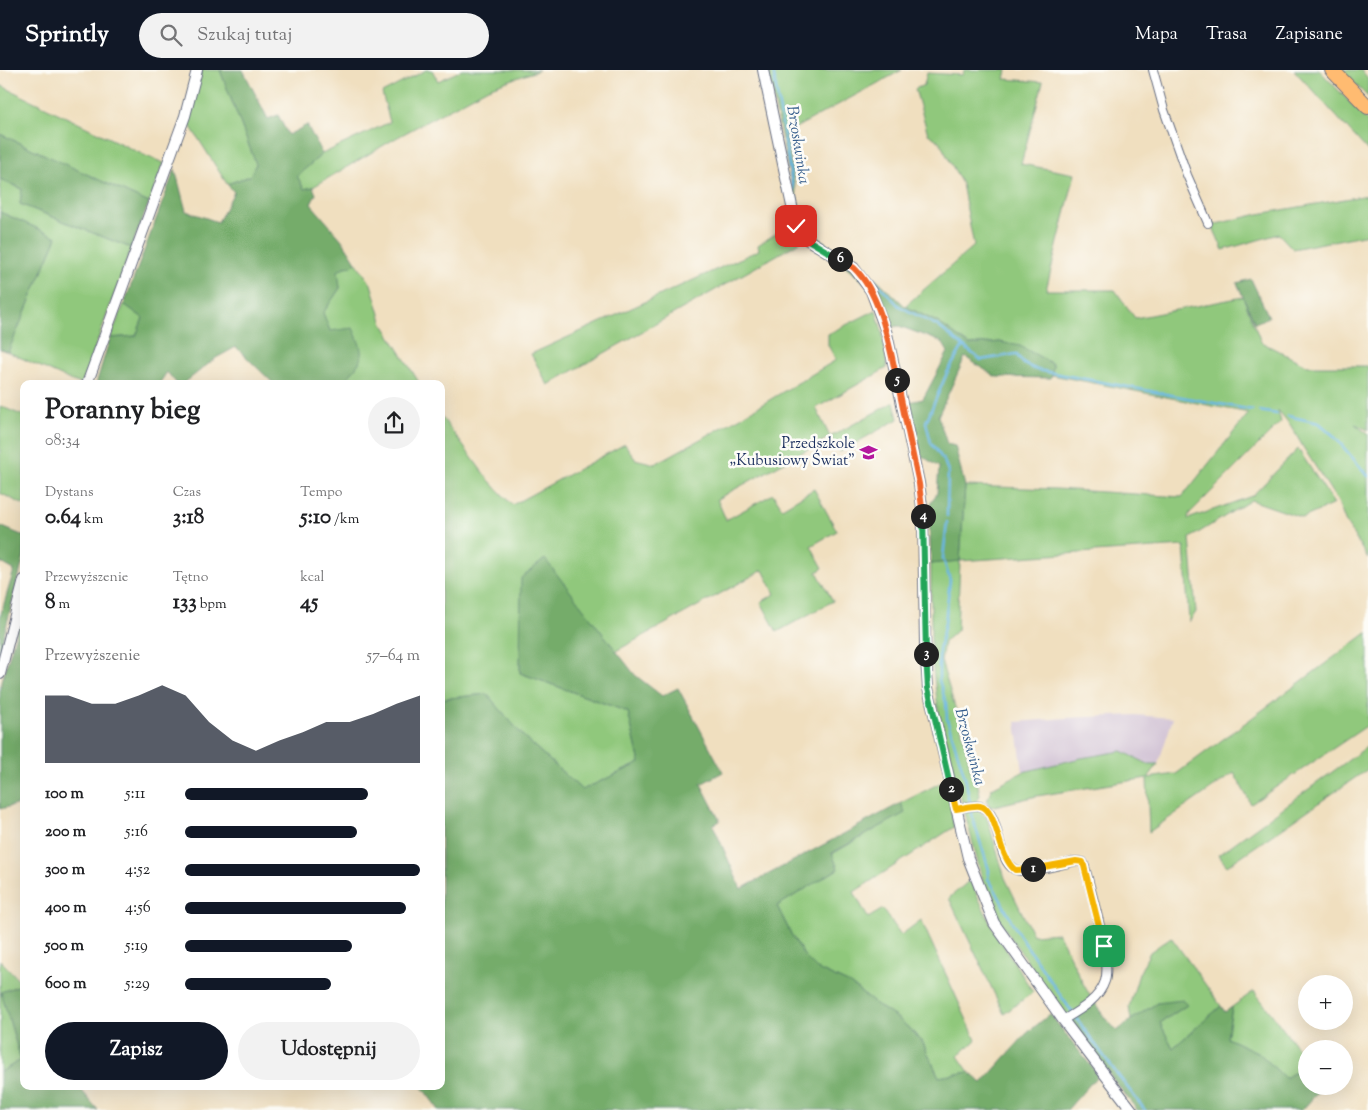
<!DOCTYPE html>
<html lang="pl">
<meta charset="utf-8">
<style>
body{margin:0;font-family:"Sorts Mill Goudy",serif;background:#f2f2f2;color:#202124;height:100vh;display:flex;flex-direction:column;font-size:19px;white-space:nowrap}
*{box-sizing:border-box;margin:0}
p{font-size:16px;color:#757577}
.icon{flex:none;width:28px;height:28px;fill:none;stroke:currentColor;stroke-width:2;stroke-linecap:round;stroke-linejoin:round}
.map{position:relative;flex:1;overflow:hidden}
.side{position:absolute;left:20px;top:310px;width:425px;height:710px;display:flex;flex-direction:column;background:#fff;border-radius:10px;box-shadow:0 5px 20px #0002}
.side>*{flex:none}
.fabs{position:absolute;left:1298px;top:905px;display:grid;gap:10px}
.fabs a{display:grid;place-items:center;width:55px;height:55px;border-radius:50%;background:#fff;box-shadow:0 5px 20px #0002;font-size:25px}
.pin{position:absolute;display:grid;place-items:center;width:42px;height:42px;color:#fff;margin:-21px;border-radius:10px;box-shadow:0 2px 8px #0006}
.km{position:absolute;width:25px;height:25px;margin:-12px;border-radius:50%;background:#222;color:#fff;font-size:14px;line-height:25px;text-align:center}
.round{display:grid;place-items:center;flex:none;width:52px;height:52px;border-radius:26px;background:#f2f2f2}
.head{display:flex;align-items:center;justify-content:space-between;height:85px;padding:0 25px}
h1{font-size:28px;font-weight:800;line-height:38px}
.figures{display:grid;grid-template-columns:repeat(3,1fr);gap:8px;height:85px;padding:5px 25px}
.figures div{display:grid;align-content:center}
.figures b{font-size:21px;font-weight:800}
.figures small{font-size:14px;font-weight:400}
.figures p{font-size:14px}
.chart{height:140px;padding:10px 25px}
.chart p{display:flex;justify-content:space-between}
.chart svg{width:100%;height:90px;margin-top:5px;fill:#111827;opacity:.7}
.button{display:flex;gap:10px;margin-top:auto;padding:10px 25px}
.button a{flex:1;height:58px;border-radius:30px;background:#111827;color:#fff;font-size:20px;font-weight:800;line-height:58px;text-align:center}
.button a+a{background:#f2f2f2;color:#202124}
ul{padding:0 25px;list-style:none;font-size:16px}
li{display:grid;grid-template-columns:80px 60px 1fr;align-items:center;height:38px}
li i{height:12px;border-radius:6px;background:#111827}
header{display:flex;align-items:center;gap:30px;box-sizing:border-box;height:70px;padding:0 25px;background:#111827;color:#fff}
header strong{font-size:24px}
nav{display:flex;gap:28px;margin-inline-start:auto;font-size:18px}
.search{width:350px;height:45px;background:#f2f2f2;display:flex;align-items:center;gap:12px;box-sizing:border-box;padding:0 18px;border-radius:28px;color:#757577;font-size:19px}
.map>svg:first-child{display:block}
</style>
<header>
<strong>Sprintly</strong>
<div class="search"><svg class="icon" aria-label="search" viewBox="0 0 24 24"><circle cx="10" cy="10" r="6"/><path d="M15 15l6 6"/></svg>Szukaj tutaj</div>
<nav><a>Mapa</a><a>Trasa</a><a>Zapisane</a></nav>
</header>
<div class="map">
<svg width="1368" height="1040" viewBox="0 0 1368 1040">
<rect width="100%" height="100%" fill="#fdfcf7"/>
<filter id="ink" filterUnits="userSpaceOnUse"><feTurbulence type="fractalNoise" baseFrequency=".02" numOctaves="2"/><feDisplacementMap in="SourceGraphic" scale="10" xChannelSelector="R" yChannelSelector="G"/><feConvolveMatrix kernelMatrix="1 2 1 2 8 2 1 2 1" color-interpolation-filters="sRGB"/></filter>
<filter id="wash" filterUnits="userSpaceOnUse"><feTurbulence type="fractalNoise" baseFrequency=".0096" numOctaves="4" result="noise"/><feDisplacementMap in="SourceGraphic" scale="20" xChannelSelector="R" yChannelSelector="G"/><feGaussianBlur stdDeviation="1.12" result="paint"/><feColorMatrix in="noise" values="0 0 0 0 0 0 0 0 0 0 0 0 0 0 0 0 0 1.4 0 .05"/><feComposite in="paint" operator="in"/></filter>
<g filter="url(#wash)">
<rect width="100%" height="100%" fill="#f0dfbf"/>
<path fill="#cebed2" d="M1135,645L1173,648L1158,694H1149L1122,681L1081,688L1023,702L1016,652L1066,648Z"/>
<g fill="#90c87b" stroke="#567c6c">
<path d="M201,0H220L256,94L250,106L227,114L189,54Z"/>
<path d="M426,0H432L438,11L462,0H539L488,18L396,68L313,117L304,119L297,106L322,84L390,52L382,23Z"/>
<path d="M768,0H902L786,63L799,141L804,150L799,153Z"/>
<path d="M964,0H1007L1005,9L1043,12L1021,94L1075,104L1046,220H1115L1135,248L1243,227L1261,272L1308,296H1368V360L1355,354L1368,364V489L1345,451L1338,432L1303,377L1291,356L1278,340L1281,352L1189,444L1188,449L1252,426L1298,379L1334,434L1303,448L1251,430L1190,468L1196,542L1189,552L1184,476L960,491L957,560L944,572L941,591L961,657L972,706H976L980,725L977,731L979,741L987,748L1005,808L1033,865L1058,863C1071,886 1080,912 1095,933L1068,951L1005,859L986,823L939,645L931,585V494L960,490L965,416L1056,419L1182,427L1249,343L1052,305L1053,294L1000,272L969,275L939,253L905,236L974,176L962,114L939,71L928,64L915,19L924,15L927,3L962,5Z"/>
<path d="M1294,0H1319L1368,51V81Z"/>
<path d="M1341,0H1361L1368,8V27Z"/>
<path d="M0,15L146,86L164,93L149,133L0,64Z"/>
<path d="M0,109L22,119L20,134L131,178L82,314L72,311L8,282L57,167L0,142Z"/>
<path d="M1368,125V164L1293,179L1279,164L1223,180L1212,155L1259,144Z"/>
<path d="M791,154L794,169L800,172L548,315L531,284L759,180L758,175Z"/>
<path d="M356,192L371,214L383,254L420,314H343L360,291L330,261L323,243L340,218L337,201L344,197L352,196Z"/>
<path d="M124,234L143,248L136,266L110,268Z"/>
<path d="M876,240L882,261L887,298L816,338L830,367L894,332L898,349L840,382L830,367L717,429L726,450L773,424L782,438L814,419L837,461L811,476L823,498L817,502L833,531L777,562L761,532L775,524L763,500L616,581L544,490L522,508L520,603L628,642L640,693L582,720L523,666L487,624L441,629V346L487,408L512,435L625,374L635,389L655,394L741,347L836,290L828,275V264Z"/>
<path d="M0,336L24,346V435L0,423Z"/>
<path d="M1368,562V655L1251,734L1234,703L1149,762L1147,708L1037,726L990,737L987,731L992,718L1023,702L1081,688L1122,681L1148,694H1158L1148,708L1176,704Z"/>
<path d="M1368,676V699L1227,796L1218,785Z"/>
<path d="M946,710L954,757L854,822L868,848L883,839L901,865L921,850L976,970L958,986L969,1002L939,1007L922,971L900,950L877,935L850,914L817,899L805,887L791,864L777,836L838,799L832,784L904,743L901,733Z"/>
<path d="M970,810L994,861L1033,922L1004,944L949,828Z"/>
<path d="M1171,867L1221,936L1173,978L1160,953L1187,935L1157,933L1131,950L1129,937L1139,904L1150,882Z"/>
<path d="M0,890L23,914L1,922L21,990L0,1002Z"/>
<path d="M1254,921L1306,989V996L1285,1008L1259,983L1227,968L1232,937Z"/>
</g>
<g fill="#74ac6b" stroke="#486e64">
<path d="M220,0H243L268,49L278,45L288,65L307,55L322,84L297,106L304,119L313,117L316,124L311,134L342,170L356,192L352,196L344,197L338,201L340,218L323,243L330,261L353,258C367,289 363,288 343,314H274L236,277L216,288L183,314H177L167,302L159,314H96L110,268L136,266L143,248L124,234L175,99L186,141L218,152L234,122L227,114L250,106L256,94Z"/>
<path d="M0,64L149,133L131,178L20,134L22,119L0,109Z"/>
<path d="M0,142L57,167L8,282L0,279Z"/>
<path d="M807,156L828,175L850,184L905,236L939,253L969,275L1000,272L1020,276L1053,294L1052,305L1050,308L996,307L965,287L938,346L947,374L955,376L965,416L960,491L931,494L929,436L937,423L939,397L919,384L905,333L923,329L948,282L942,272L899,256L887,258L873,220L803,159Z"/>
<path d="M1251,209L1269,247L1255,253L1237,213Z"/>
<path d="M0,456L24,466V486L0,581V547L14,500L0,492Z"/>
<path d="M545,489L635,605L662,626L678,618L723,702L701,714L720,751L713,755L741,819L901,733L905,743L832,783L838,799L777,836L791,864L805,887L817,899L850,914L877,935L900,950L922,971L939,1007L969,1002L982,1013L1026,964L1050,944L1098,1005L1067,1040H439L421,1016H441V629L487,624L523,666L582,720L640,693L628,642L520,603L521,508Z"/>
<path d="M24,536V733L0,739V618Z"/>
<path d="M23,914L24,1016H78L98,1040H0V1002L21,990L1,922Z"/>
<path d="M1183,930L1187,935L1160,953L1173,978L1221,936L1225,942L1232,937L1227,968L1259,983L1285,1008L1304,997L1306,999V1016L1323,1017L1302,1040H1137L1068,951L1095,933L1105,948L1117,961L1131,950L1157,933Z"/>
</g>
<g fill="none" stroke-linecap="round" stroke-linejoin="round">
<g stroke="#69b6e3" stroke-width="2.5">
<path d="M773,0L793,119"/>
<path d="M798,144L802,151L814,169"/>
<path d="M834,180L850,186L858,192L899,236L938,256L963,276L947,303L926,352L931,373L944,391L948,401L947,446"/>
<path d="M964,277L981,290L1016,284L1024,294L1037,300L1252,340"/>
<path d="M1259,341L1277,344"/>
<path d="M1288,346L1319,353L1333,365L1368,406"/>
<path d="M947,452L943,488L950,510L945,553L939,580V610L946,633L947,649L965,707L973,749L989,800L988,809C1001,826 1009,850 1022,869C1061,927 1101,985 1145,1040"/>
</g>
</g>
</g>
<g filter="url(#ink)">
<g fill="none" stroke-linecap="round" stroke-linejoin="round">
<defs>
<g id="minor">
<path d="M1153,0L1164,40L1187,105L1208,153"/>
<path d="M956,739C963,738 973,735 979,736C1002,740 995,789 1014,799C1025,805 1062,794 1076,791L1083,792L1085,797C1091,822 1112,889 1105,911C1099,930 1078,941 1063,950"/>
</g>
<g id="tertiary">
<path d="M763,0L796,155L808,170L854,198L871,221L887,264L919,413L923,445L925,573L928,618L968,788L994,853L1063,950L1132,1040"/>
<path d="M87,314L185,46L197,0"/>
<path d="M0,604L24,510"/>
</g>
<path id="motorway" d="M1332,0L1368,37"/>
</defs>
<use href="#minor" stroke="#666d80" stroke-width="10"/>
<use href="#tertiary" stroke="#666d80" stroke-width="12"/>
<use href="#motorway" stroke="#666d80" stroke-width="16"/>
<use href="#minor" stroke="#fff" stroke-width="8"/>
<use href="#tertiary" stroke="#fff" stroke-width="10"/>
<use href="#motorway" stroke="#ffbb71" stroke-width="14"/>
</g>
</g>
<g fill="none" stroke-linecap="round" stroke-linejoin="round" filter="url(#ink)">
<defs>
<path id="split-1" d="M1033,799L1076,791L1083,792L1104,876"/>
<path id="split-2" d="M951,719L956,739C963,738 973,735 980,736C998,739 997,785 1015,800L1033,799"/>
<path id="split-3" d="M926,584L928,618L951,719"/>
<path id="split-4" d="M923,446L926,584"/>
<path id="split-5" d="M897,310L919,414L923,446"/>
<path id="split-6" d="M840,189C845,192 850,195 854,198C881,224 889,275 897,310"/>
<path id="split-7" d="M796,156L808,170L840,189"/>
</defs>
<use href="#split-1" stroke="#fff" stroke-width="10"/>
<use href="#split-2" stroke="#fff" stroke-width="10"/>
<use href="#split-3" stroke="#fff" stroke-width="10"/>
<use href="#split-4" stroke="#fff" stroke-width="10"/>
<use href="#split-5" stroke="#fff" stroke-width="10"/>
<use href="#split-6" stroke="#fff" stroke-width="10"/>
<use href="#split-7" stroke="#fff" stroke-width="10"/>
<use href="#split-1" stroke="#f5b400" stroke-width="6"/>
<use href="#split-2" stroke="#f5b400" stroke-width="6"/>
<use href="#split-3" stroke="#22a559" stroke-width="6"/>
<use href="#split-4" stroke="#22a559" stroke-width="6"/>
<use href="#split-5" stroke="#f0652b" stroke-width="6"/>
<use href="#split-6" stroke="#f0652b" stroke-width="6"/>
<use href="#split-7" stroke="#22a559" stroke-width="6"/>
</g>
<defs>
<symbol id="school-bare" viewBox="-9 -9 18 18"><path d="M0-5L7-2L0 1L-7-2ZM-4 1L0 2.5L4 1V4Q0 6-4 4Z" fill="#b5179e" stroke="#fdfcf7" stroke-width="2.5" paint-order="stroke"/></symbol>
</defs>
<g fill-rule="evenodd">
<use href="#school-bare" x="856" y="370" width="25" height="25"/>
</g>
<g text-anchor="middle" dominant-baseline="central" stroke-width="5" stroke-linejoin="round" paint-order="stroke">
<g font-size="15" fill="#1b2f5e" stroke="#fdfcf7" text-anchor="end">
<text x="855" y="374">Przedszkole<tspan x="855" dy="17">„Kubusiowy Świat”</tspan></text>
</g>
<g font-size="16" font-style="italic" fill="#365e8d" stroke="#fdfcf7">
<text transform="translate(797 75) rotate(81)">Brzoskwinka</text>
<text transform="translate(969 677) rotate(75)">Brzoskwinka</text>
</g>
</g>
</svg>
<div class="fabs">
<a>+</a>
<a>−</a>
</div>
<div class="pin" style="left:1104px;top:876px;background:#1e9e55"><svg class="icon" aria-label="arrive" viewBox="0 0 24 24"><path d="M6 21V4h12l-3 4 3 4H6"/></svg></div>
<div class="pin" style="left:796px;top:156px;background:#d93025"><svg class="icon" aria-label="check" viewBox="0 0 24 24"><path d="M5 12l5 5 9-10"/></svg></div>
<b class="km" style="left:1033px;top:799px">1</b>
<b class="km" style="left:951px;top:719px">2</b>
<b class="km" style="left:926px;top:584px">3</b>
<b class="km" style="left:923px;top:446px">4</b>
<b class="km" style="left:897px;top:310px">5</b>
<b class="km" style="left:840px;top:189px">6</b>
<section class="side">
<div class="head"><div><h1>Poranny bieg</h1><p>08:34</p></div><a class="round"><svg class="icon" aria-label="share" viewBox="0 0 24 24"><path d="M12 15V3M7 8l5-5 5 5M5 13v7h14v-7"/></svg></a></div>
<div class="figures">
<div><p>Dystans</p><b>0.64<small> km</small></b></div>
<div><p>Czas</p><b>3:18</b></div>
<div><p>Tempo</p><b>5:10<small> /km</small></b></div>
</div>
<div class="figures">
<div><p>Przewyższenie</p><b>8<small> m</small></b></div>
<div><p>Tętno</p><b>133<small> bpm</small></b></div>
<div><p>kcal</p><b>45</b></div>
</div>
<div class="chart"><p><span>Przewyższenie</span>57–64 m</p>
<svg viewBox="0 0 160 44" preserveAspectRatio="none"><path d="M0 44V11L10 11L20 15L30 15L40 11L50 6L60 11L70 24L80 33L90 38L100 33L110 29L120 24L130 24L140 20L150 15L160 11V44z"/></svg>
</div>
<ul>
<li><b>100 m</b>5:11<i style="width:78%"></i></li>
<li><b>200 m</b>5:16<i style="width:73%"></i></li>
<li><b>300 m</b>4:52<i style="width:100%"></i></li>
<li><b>400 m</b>4:56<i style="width:94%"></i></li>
<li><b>500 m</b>5:19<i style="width:71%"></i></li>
<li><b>600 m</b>5:29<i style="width:62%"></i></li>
</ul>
<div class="button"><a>Zapisz</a><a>Udostępnij</a></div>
</section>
</div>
